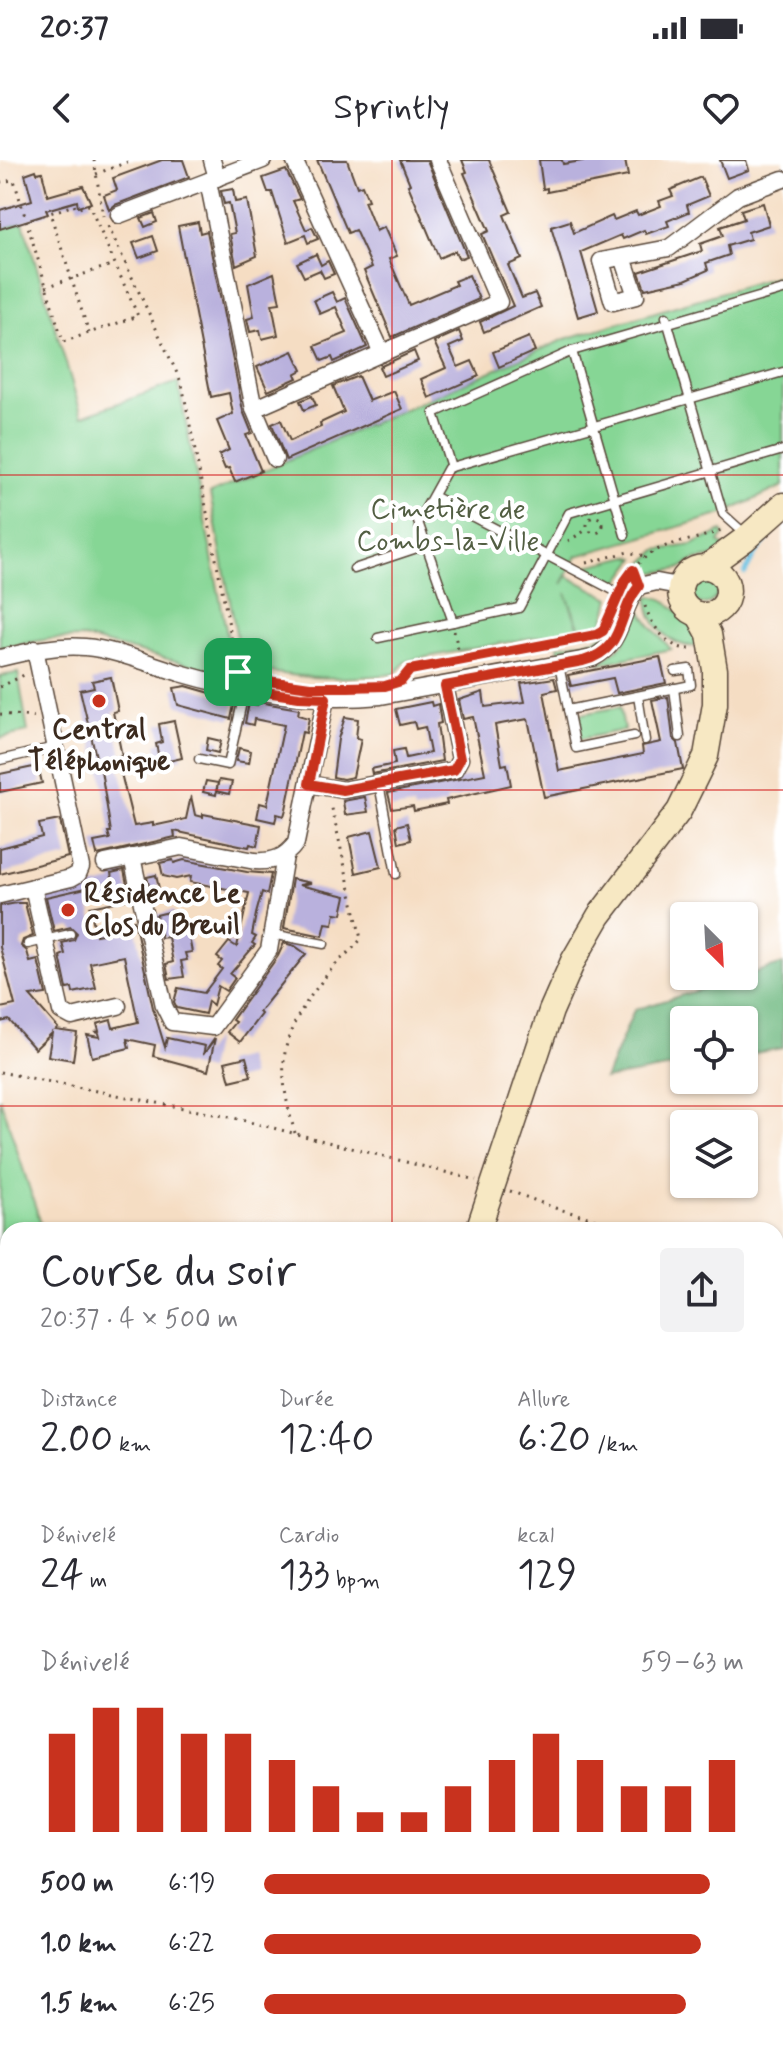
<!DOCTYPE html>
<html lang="fr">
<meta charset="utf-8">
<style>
body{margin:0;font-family:Mynerve,sans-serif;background:#f2f2f3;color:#2b2b33;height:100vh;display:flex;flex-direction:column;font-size:30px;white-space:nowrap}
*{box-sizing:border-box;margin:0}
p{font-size:26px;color:#7c7c81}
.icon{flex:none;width:44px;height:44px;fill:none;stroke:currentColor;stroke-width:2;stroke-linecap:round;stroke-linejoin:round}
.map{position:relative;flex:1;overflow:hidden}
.details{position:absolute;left:0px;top:1062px;width:784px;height:830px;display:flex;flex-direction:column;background:#fff;border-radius:24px 24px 0 0;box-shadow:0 2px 6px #0004}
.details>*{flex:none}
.needle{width:52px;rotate:156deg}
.fabs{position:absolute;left:670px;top:742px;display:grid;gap:16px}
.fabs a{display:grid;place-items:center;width:88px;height:88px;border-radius:8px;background:#fff;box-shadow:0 2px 6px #0004;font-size:40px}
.pin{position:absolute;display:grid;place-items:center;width:68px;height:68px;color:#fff;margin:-34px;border-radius:16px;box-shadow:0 4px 12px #0006}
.round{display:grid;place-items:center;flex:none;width:84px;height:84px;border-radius:8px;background:#f2f2f3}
.head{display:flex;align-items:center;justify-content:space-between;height:136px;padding:0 40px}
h1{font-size:44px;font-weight:600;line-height:60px}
.metrics{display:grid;grid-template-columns:repeat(3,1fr);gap:12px;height:136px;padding:8px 40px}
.metrics div{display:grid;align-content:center}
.metrics b{font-size:40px;font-weight:600}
.metrics small{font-size:22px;font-weight:400}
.metrics p{font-size:22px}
.chart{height:224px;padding:16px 40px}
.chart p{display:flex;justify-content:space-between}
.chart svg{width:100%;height:144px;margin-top:8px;stroke:#c8321e;stroke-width:6}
ul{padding:0 40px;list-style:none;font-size:26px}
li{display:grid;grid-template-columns:128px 96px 1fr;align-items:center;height:60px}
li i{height:20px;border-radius:10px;background:#c8321e}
.status{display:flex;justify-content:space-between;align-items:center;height:56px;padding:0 40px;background:#fff;direction:ltr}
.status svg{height:22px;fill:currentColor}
header{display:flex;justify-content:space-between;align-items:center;height:104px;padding:0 40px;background:#fff;font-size:36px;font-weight:600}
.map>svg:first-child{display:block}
</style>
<div class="status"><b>20:37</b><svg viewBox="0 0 49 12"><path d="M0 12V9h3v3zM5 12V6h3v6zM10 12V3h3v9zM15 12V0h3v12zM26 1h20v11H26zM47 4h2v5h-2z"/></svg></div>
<header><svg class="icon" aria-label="back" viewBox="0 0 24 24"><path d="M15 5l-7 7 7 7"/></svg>Sprintly<svg class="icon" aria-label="heart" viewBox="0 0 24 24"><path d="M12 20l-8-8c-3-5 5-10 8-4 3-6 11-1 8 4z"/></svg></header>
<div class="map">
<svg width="783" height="1891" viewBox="0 0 783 1891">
<rect width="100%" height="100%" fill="#fff"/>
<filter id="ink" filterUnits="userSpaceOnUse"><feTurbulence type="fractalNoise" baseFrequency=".0125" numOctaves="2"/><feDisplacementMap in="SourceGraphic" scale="16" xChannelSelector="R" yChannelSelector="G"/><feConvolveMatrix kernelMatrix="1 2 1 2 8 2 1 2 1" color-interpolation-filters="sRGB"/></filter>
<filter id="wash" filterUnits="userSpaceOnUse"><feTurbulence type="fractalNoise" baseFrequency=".006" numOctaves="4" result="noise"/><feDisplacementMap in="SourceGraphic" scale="32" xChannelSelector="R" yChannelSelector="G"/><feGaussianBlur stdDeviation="1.8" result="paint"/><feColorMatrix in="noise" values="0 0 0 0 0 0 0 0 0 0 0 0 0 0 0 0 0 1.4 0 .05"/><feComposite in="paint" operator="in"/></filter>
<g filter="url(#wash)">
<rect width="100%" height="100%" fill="#f5ddc3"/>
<g fill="#86d695" stroke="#60805a" stroke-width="2">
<path d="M23,62L82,256L178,222L235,516L84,478L49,479L0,488V69Z"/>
<path d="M783,114V326L723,354L577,396L562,424L567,416L610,438C604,460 607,469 582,474L566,433L579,469L411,500L405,502L395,514C344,520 291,520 242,505L210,334L565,179Z"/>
<path d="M722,371L724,375L719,382L725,387L713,397L695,400L679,409L644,414L640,407L657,390L692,385Z"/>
<path d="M629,396L636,398L617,424L584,407Z"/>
<circle cx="704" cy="431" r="13"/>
<path d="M649,436C674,438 674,456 695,462L703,492L699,483H696V486C671,489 645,461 649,436Z"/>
<path d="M617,441L619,444C607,485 601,488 560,497L558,486L595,479L607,472Z"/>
<path d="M638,445L650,465L671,489L599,504L623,484Z"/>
<path d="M18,513L28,572L0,578V516Z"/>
<path d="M620,547L624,570L580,579L576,555Z"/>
<path d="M0,938L43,1070H8V1227L0,1210Z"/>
<path d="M8,1245V1313L0,1321V1252Z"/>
<path d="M8,1557V1652L0,1645V1564Z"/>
</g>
<g fill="#6cb77e" stroke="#54704e" stroke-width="2">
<path d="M783,804V888L744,895V860H684V905L605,919L634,850Z"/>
<path d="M0,1210L8,1227V1245L0,1252Z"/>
<path d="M8,1313V1557L0,1564V1321Z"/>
<path d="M0,1645L8,1652V1884H282L284,1891H0Z"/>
</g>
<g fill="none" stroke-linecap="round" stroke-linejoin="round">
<path stroke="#61bcdf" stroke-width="5" d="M745,413L755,394L772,373"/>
</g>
<g id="blocks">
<g fill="#b9b1dd">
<path d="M162,0H183L189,17L115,45L109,50L104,35L117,30L113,18Z"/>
<path d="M317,0H347L357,27L362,25L368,40L364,41L376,71L384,67L397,96L389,99L409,145L456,125L454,121L469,115L479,139L392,177L364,111L372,107L355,70L348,73Z"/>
<path d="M400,0H427L467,96L459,99L455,91L439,98L408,25L410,24Z"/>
<path d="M462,0H489L511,52L504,55L522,99L508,105L522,138L535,133L541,147L484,172L480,162L513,146L482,74L489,71L464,13L467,12Z"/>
<path d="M539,0H562L563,4L588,0H625L628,16L547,32V28L543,29Z"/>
<path d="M720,0H746L749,10L727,18Z"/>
<path d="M36,10L37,13L42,12L48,36L83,26L91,43L78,47L77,41L46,50L48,54L0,69V50L32,40L25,14Z"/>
<path d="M286,10L300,39L293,41L306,70L312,67L318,79L308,83L305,75L288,82L272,32H268L263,18Z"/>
<path d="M701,17L709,36L687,45L689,52L667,61L669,66L646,74L644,70L623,79L621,75L581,92L598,151L578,157L551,67L570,61L574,73L612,56L614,60L636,51L638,55L661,46L659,41L673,36L670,30Z"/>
<path d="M233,29L235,42L247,40L257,96L236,105L230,74L235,73L229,43L224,44L221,31Z"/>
<path d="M763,43L769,65L748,72L750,79L727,86L729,95L706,103L708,110L685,120L645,129L639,112L702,91L700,84L723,76L720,67L744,59L741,50Z"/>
<path d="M154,53L157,62L145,67L141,58Z"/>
<path d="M198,62L200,73L207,71L243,251L252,273L246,275L261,311L235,322L229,308L225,309L219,295L229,290L217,261L233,254L229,233L211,237L178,66Z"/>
<path d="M153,76L158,91L139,98L133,83Z"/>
<path d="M316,94L321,105L328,101L334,114L324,118L320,110L304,117L297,103Z"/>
<path d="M274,113L280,143L272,144L278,175L262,179L260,170L250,172L247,159L254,157L248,124Z"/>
<path d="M332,132L337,142L345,138L367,187L334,202L332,197L322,201L315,186L347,173L336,147L320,154L314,140Z"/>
<path d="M459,171L463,181L449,187L458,207L472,201L479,216L429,238L421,219L446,208L434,182Z"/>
<path d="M529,177L535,191L499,207L493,192Z"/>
<path d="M293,191L302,210L295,214L297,218L268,231L257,207Z"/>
<path d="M414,191L418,201L383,216L379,207Z"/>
<path d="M358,216L369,241L394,231L402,249L286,300L272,264L281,260L290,281L321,267L320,263L344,252L333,226Z"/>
<path d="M312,236L316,245L304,250L300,241Z"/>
<path d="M660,497L666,523L617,533L613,518L571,526L568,515Z"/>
<path d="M111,517L118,551L113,552L122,596L117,597L134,666L153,663V666L186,659L191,636L195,655L203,657V654L261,665L257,686L250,684L249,687L174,671L175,677L97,695L94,682L110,679L108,672H111L100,604L98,605L80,530L94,527L92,521Z"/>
<path d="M554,518L557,529L544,532L559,611L643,594L642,586L661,582L652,540L668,537L673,578L678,583L683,609L544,637L528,559L495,565L502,605L507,604L511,625L446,640L447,644L414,651L413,646L392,649L388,633L485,614L473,557L463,559L459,540L483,532L485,547L525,542L521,523Z"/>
<path d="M186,526L235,540L231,559L178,545L174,528Z"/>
<path d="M258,542L299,549L298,555L309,558L306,573L302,572L286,649L284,656L277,654L275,662L257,658L260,643L267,645L284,565L254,559L253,565L245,563L249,543L257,545Z"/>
<path d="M431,542L432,546L438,544L441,563L437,564L442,601L372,614L371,609L395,604L393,591L404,589L406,598L430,593L425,567L416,569L414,562L400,565L396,549Z"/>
<path d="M345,557L358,559L356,578L361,579L353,617L343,619L333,617L338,579Z"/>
<path d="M174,561L182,598L160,603L156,584L162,582L159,564Z"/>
<path d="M208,578L221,581L218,593L206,590Z"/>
<path d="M239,588L251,591L249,603L236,601Z"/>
<path d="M38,606L42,623L0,632V614Z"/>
<path d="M219,620L232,622L229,634L216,631Z"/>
<path d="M206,621L218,623L216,635L203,632Z"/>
<path d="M365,637L368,652L345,655L343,641Z"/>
<path d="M60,660L68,697L0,714V688L42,677L39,664Z"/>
<path d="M407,663L411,680L399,683L396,666Z"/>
<path d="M372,671L381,707L356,713L349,677Z"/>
<path d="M173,700L174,703L184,700L247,712L271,714L267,734L262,732L256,754L252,775L256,777L252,783L255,785L230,814L235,818L226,831L218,826L213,845L208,841L205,854L177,848L174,842L178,828L204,833L222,809L218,806L222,801L217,797L229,782L237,787L249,733L190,722L191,716L176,719L163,716L160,703Z"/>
<path d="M124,710L130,739L90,747L96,775L119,771L118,764L134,760L153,848L165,887L167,878L205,886L203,895L215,878L208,911L153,896L155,885L127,879L129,888L92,897L87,875L100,877L99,873L95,872L99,871L97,864L111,860L113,868L138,862L124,796L90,803L96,828L73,833L72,828L67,829L60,796L65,794L62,783L74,780L77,773L71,767L54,771L46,737L113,722L111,713Z"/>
<path d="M156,715L160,733L151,735L147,717Z"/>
<path d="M292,719L311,723L299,725L346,736L342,754L335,753L333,764L326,763L323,776L284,768Z"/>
<path d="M17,743H25L33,776L23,780L21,786L27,791L30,802L38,800L46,834L30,836L58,868L56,870L77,873L73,900L48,896L52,873L35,889L9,860L0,862V848L15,845L0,787V746Z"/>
<path d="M173,751L180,775L188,773L192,792L185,793L187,800L181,801L184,817L169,819L166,804L173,802L168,777L161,778L156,755Z"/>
<path d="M284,783L295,786L306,794L259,852L261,854L240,882L227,872L235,862L232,860L278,796Z"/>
<path d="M246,897L251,916L230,921L225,902Z"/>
</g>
</g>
</g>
<g filter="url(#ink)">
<use href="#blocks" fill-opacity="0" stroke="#574537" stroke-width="2"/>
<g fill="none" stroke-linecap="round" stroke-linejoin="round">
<defs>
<g id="service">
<path d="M666,157L723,354L744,373"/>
<path d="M572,191L783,130"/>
<path d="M451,307L434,253L572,191L625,375"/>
<path d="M433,336L630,439"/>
<path d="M354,409L426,385"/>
<path d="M453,462L418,362L448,308L783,212"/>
<path d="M378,478L519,448L569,353L783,290"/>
<path d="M559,505L576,588L634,576"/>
<path d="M674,528L680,577"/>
<path d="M638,536L645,580"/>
<path d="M568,550L691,525L689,509L675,511"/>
<path d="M199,599L228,605L245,529"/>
<path d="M0,600L55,587"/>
<path d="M379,624L396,714"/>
<path d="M272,774L324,784"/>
<path d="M28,784L70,774"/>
</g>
<g id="minor">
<path d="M212,0L217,18"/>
<path d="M294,0L382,193"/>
<path d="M208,21L254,249L275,299"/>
<path d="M119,55L263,0"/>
<path d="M623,97L636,136L613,142L601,101L669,88L738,36L783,19"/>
<path d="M254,249L499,142L438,0"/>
<path d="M0,498C29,491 55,485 85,487C113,489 153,505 180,513C246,532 312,543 381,536L593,498C626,480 618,451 639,426L657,422L679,426"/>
<path d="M309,624L343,630L454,610L460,599L445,526"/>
<path d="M132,697L164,846L172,862L213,867L269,790L285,696"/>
<path d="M105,703L181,687L255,701C273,702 285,698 296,683L326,538"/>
<path d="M33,727L61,851L72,857L118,846"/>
<path d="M0,735L71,718L78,714L81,707L35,489"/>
</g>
<g id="secondary">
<path d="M708,406L745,379L783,345"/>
<circle cx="704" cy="431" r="24"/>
<path d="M478,1070L551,851L573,801L599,756L679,651L706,596L715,544V510L709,474L698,454"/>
<path d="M290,1884L292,1891"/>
</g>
</defs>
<use href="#service" stroke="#574537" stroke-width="11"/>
<use href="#minor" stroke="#574537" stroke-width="19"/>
<use href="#secondary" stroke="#574537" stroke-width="27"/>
<g stroke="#574537" stroke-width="3" stroke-dasharray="2 6" stroke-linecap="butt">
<path d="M94,0L103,56"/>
<path d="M96,14L133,0"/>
<path d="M0,22L14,20L63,182L138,156L89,45L76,49L74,45L50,53L89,173"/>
<path d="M108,66L182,224L238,512"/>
<path d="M46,127L111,105"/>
<circle cx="595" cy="365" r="8"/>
<path d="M568,381L588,369"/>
<path d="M586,403L628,392L644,396"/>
<path d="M633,410C658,377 690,386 725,368"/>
<path d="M645,446C652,466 668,490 691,489"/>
<path d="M454,471L462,507"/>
<path d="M406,517L410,510L598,474"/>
<path d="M0,527L24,515"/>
<path d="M0,554L36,557"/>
<path d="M0,912L234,958L476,1020"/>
<path d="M295,973C273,899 282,870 330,811C339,799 352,791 361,779L331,644"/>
<path d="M510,1031L555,1048L634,1070"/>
<path d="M776,1118L783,1121"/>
<path d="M0,1180L8,1197"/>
</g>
<use href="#service" stroke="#fff" stroke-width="8"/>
<use href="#minor" stroke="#fff" stroke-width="16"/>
<use href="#secondary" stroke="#f7e8c3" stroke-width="24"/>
</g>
</g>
<g fill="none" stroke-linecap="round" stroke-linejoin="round" filter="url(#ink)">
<defs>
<path id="route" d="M633,410L639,426C616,454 627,489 583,501L445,526L460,599L454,610L343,630L309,624L326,538L299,537L233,527L238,512L254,519L310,527H348L385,526L401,521L410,510L596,475L603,471L625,421Z"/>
</defs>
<use href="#route" stroke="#fff" stroke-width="16"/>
<use href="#route" stroke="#c8321e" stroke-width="10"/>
</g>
<path fill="none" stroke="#d62828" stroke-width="2" stroke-opacity="0.55" d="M392,0V1070M0,315H783M0,630H783M0,946H783M0,1261H8M776,1261H783M0,1576H8M776,1576H783M392,1884V1891"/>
<g fill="#c8321e" stroke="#fff" stroke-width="3">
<circle cx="99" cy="541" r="8"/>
<circle cx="68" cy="750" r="8"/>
</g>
<g text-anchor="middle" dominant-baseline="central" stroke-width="8" stroke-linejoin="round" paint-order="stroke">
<g font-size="28" fill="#525e42" stroke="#fff">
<text x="448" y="350">Cimetière de<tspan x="448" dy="32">Combs-la-Ville</tspan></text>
</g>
<g font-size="28" font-weight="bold" fill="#3b2a1e" stroke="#fff">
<text x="99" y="570">Central<tspan x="99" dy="32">Téléphonique</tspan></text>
<text x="84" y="734" text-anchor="start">Résidence Le<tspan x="84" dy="32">Clos du Breuil</tspan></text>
</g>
</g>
</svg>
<div class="fabs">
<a><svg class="needle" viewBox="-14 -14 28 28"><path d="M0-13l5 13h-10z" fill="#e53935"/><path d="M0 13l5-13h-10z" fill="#7c7c81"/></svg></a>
<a><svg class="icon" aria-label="locate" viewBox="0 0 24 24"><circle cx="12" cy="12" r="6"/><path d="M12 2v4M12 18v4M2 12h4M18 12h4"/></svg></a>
<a><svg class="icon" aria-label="layers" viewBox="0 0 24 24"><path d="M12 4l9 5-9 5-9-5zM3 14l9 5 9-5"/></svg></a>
</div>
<div class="pin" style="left:238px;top:512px;background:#1e9e55"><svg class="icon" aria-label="arrive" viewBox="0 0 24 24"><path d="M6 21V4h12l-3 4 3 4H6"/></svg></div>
<section class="details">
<div class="head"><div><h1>Course du soir</h1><p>20:37 · 4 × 500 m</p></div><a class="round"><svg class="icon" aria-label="share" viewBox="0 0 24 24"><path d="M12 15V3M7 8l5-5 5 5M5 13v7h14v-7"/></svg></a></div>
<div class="metrics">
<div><p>Distance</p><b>2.00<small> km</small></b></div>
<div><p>Durée</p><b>12:40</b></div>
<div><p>Allure</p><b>6:20<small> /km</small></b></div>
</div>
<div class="metrics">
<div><p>Dénivelé</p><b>24<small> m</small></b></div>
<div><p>Cardio</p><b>133<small> bpm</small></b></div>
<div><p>kcal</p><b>129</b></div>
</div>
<div class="chart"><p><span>Dénivelé</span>59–63 m</p>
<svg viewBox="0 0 160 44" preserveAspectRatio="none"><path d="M5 44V14M15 44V6M25 44V6M35 44V14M45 44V14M55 44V22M65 44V30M75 44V38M85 44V38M95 44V30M105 44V22M115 44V14M125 44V22M135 44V30M145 44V30M155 44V22"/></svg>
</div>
<ul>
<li><b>500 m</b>6:19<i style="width:93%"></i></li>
<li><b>1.0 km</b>6:22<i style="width:91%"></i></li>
<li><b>1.5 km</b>6:25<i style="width:88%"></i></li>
</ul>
</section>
</div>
